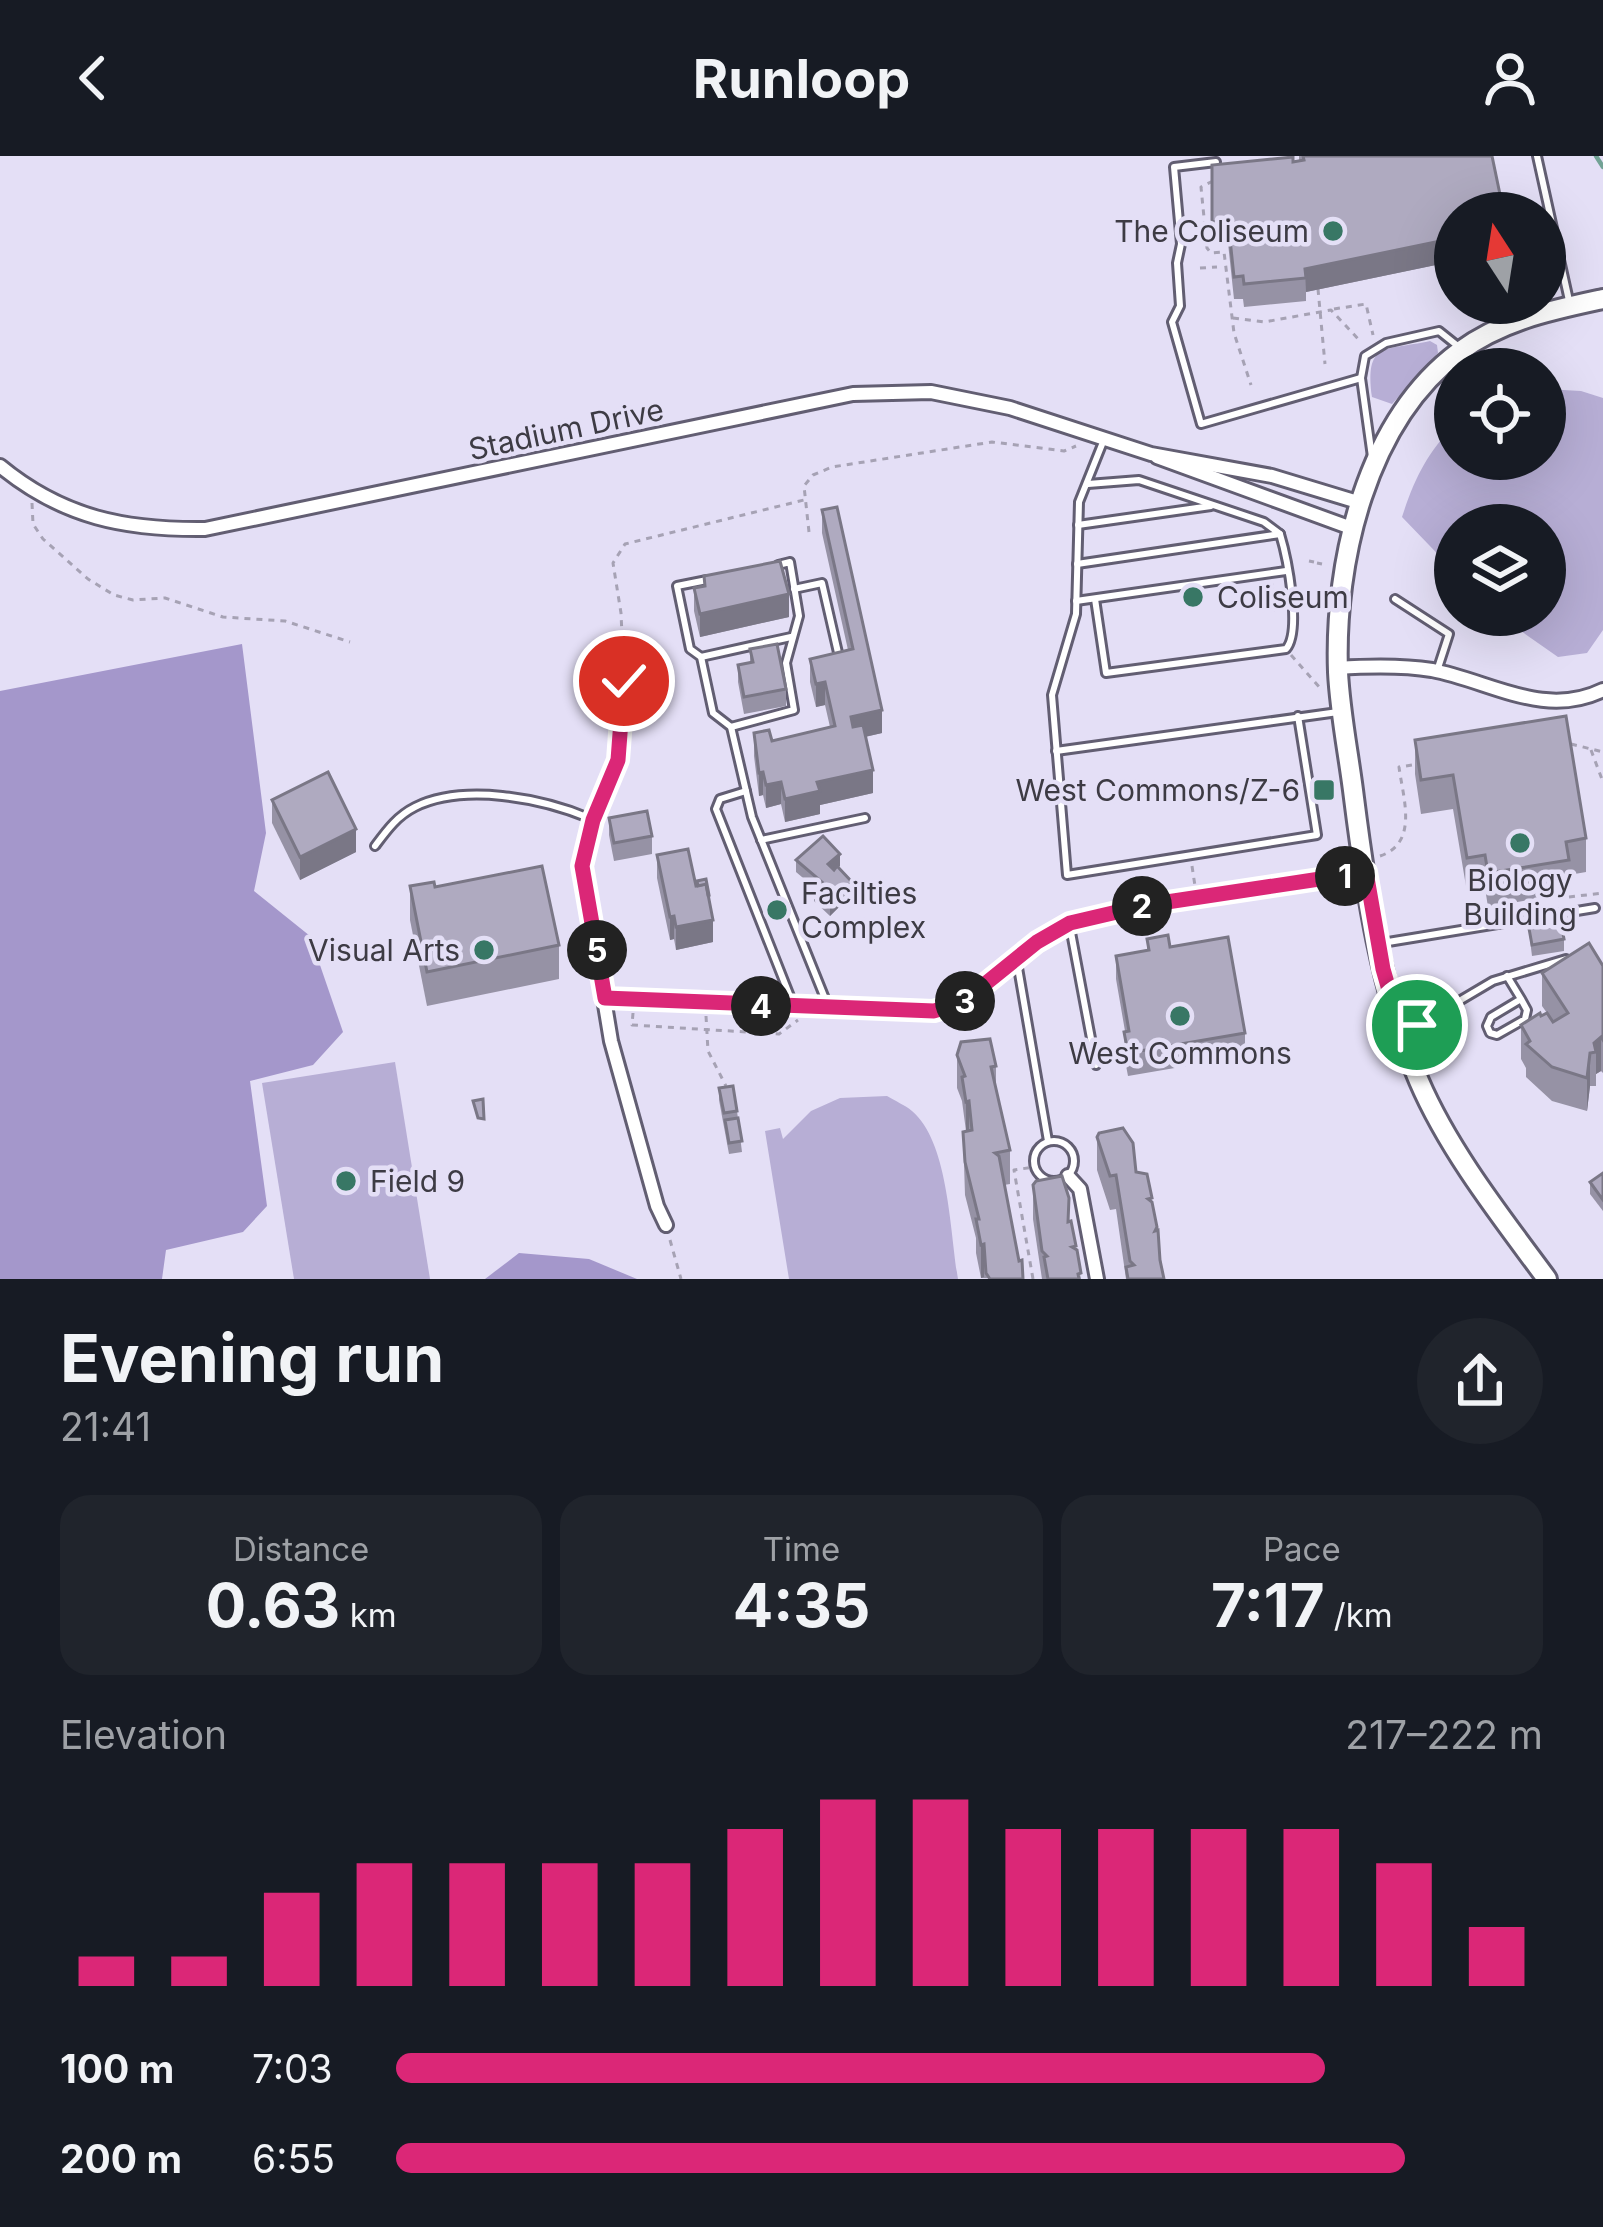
<!DOCTYPE html>
<meta charset="utf-8">
<style>
body{margin:0;font-family:Inter,sans-serif;background:#20242c;color:#f1f3f6;height:100vh;display:flex;flex-direction:column;font-size:45px;white-space:nowrap}
*{box-sizing:border-box;margin:0}
p{font-size:39px;color:#9ea1a6}
.icon{flex:none;width:66px;height:66px;fill:none;stroke:currentColor;stroke-width:2;stroke-linecap:round;stroke-linejoin:round}
.map{position:relative;height:1123px;overflow:hidden}
.side{display:flex;flex-direction:column;background:#171b24;flex:1}
.side>*{flex:none}
.needle{width:78px;rotate:348deg}
.fabs{position:absolute;left:1434px;top:36px;display:grid;gap:24px}
.fabs a{display:grid;place-items:center;width:132px;height:132px;border-radius:50%;background:#171b24;box-shadow:0 12px 48px #0002;font-size:60px}
.pin{position:absolute;display:grid;place-items:center;width:102px;height:102px;color:#fff;margin:-51px;border:6px solid #fff;border-radius:50%;box-shadow:0 3px 12px #0007}
.km{position:absolute;width:60px;height:60px;margin:-30px;border-radius:50%;background:#222;color:#fff;font-size:33px;line-height:60px;text-align:center}
.round{display:grid;place-items:center;flex:none;width:126px;height:126px;border-radius:63px;background:#20242c}
.head{display:flex;align-items:center;justify-content:space-between;height:204px;padding:0 60px}
h1{font-size:66px;font-weight:700;line-height:90px}
.figures{display:grid;grid-template-columns:repeat(3,1fr);gap:18px;height:204px;padding:12px 60px}
.figures div{display:grid;align-content:center;border-radius:30px;background:#20242c;text-align:center}
.figures b{font-size:60px;font-weight:700}
.figures small{font-size:33px;font-weight:400}
.figures p{font-size:33px}
.chart{height:336px;padding:24px 60px}
.chart p{display:flex;justify-content:space-between}
.chart svg{width:100%;height:216px;margin-top:12px;stroke:#db2777;stroke-width:6}
ul{padding:0 60px;list-style:none;font-size:39px}
li{display:grid;grid-template-columns:192px 144px 1fr;align-items:center;height:90px}
li i{height:30px;border-radius:15px;background:#db2777}
header{display:flex;justify-content:space-between;align-items:center;height:156px;padding:0 60px;background:#171b24;font-size:54px;font-weight:700}
.map>svg:first-child{display:block}
</style>
<header><svg class="icon" aria-label="back" viewBox="0 0 24 24"><path d="M15 5l-7 7 7 7"/></svg>Runloop<svg class="icon" aria-label="person" viewBox="0 0 24 24"><circle cx="12" cy="8" r="4"/><path d="M4 21q1-7 8-7t8 7"/></svg></header>
<div class="map">
<svg width="1603" height="1123" viewBox="0 0 1603 1123">
<rect width="100%" height="100%" fill="#e4dff6"/>
<g fill="#b7aed5">
<path d="M1430,185L1437,189L1438,197L1392,248L1372,241C1365,186 1383,195 1430,185Z"/>
<path d="M1545,233L1581,235L1603,242V474L1587,497L1558,501L1498,459H1545V369H1455V416L1402,361C1414,324 1427,296 1455,269V303H1545Z"/>
<path d="M395,906L430,1123H294L262,927Z"/>
<path d="M887,940C895,945 905,949 912,955C949,986 950,1077 958,1123H789L765,975L780,972L783,983L811,955L840,942Z"/>
</g>
<g fill="#a497cb">
<path d="M242,488L266,677L254,735L310,780L343,876L313,909L250,925L267,1050L243,1076L166,1094L162,1123H0V535Z"/>
<path d="M519,1097L589,1103L637,1123H485Z"/>
</g>
<g fill="none" stroke-linecap="round" stroke-linejoin="round">
<path stroke="#72a295" stroke-width="4.5" d="M1596,0L1603,11"/>
<defs>
<g id="lane">
<path d="M1537,0L1570,149"/>
<path d="M1216,6L1174,11L1181,88L1177,107L1180,150L1172,166L1201,268L1361,222"/>
<path d="M1103,286L1079,346L1076,458L1052,539L1067,719L1317,679L1298,560"/>
<path d="M1372,301L1361,222L1365,200L1386,187L1439,175L1459,191"/>
<path d="M1088,328L1139,324L1264,366L1280,378C1287,401 1302,475 1286,493L1106,517L1095,443"/>
<path d="M1078,369L1211,350"/>
<path d="M1077,408L1280,378"/>
<path d="M707,424L677,430L690,493L701,501L713,557L731,571L752,661L828,850"/>
<path d="M794,433L822,427L839,501"/>
<path d="M1395,443L1449,478L1437,515"/>
<path d="M1076,445L1286,415"/>
<path d="M701,501L791,481"/>
<path d="M731,571L794,554L786,507L799,460L790,406L778,409"/>
<path d="M1056,595L1338,556"/>
<path d="M746,635L720,643L716,653L793,848"/>
<path d="M761,684L865,662"/>
<path d="M375,690C387,674 397,660 415,651C464,627 541,642 589,662"/>
<path d="M1070,771L1096,909"/>
<path d="M1382,787L1595,752"/>
<path d="M1017,806L1048,985"/>
<path d="M1507,820L1521,843L1491,861L1487,870L1490,877L1497,879L1525,863L1527,854L1521,843"/>
<path d="M1405,877L1493,825L1566,803"/>
<circle cx="1054" cy="1005" r="20"/>
</g>
<g id="street">
<path d="M1157,301L1354,373"/>
<path d="M0,310C63,362 126,374 205,373L853,238L931,236L1010,252L1151,298L1272,320L1361,347"/>
<path d="M1338,512C1369,510 1401,509 1432,514C1490,525 1544,563 1603,534"/>
<path d="M594,659L582,710L611,885L657,1050L666,1069"/>
<path d="M605,842L934,855L964,845L1037,786L1070,768L1147,749L1366,716"/>
<path d="M1068,1020L1080,1033L1097,1123"/>
</g>
<path id="secondary" d="M1547,1123C1502,1062 1449,995 1419,925C1381,836 1366,737 1354,642C1349,600 1340,558 1338,516C1334,406 1366,265 1459,196C1502,164 1552,154 1603,143"/>
</defs>
<use href="#lane" stroke="#625e72" stroke-width="12"/>
<use href="#street" stroke="#625e72" stroke-width="18"/>
<use href="#secondary" stroke="#625e72" stroke-width="24"/>
<g stroke="#a6a2b4" stroke-width="3" stroke-dasharray="6 6" stroke-linecap="butt">
<path d="M1213,25L1201,31L1207,92L1211,97L1224,96L1234,177L1251,229"/>
<path d="M1200,112L1217,111"/>
<path d="M1318,133L1325,208"/>
<path d="M1334,153L1366,148L1373,179"/>
<path d="M1233,162L1264,166L1331,154L1361,186"/>
<path d="M32,347L33,368L43,383L88,423L114,439L133,444L165,442L223,461L285,465L350,486"/>
<path d="M809,376L804,330L813,319L832,311L992,286L1064,295L1076,290"/>
<path d="M1309,405L1314,406"/>
<path d="M1317,407L1322,408"/>
<path d="M1272,428L1276,455"/>
<path d="M1291,499L1321,533"/>
<path d="M1571,588L1603,596"/>
<path d="M1591,594L1603,626"/>
<path d="M600,646L618,605L620,588L624,525L621,457L613,407L625,388L804,344"/>
<path d="M1380,700C1419,687 1403,642 1399,611L1419,608"/>
<path d="M1192,710L1195,730"/>
<path d="M1569,741L1603,737"/>
<path d="M633,857L632,869L779,878L798,864"/>
<path d="M706,860L708,895L726,930"/>
<path d="M670,1084L681,1123"/>
<path d="M1033,1123L1014,1014L1034,1011"/>
</g>
<use href="#lane" stroke="#fff" stroke-width="6"/>
<use href="#street" stroke="#fff" stroke-width="12"/>
<use href="#secondary" stroke="#fff" stroke-width="18"/>
</g>
<g fill="#9692a5">
<path d="M1299,0H1492L1502,57H1455V105L1306,136V145L1244,151L1243,143H1234L1228,87L1212,88V9L1293,6L1299,5Z"/>
<path d="M822,354L882,577L865,581L873,637L820,649V658L785,666L781,648L766,652L763,639L759,640L754,600V577L772,585L830,571L825,549L816,551L810,526V503L848,494L822,377Z"/>
<path d="M694,432L789,461L700,481L694,455Z"/>
<path d="M750,493L786,533V550L744,558L738,526V509L750,507Z"/>
<path d="M1415,584L1586,682V716L1569,719V737L1488,751L1485,732L1467,736L1453,653L1421,658L1415,618Z"/>
<path d="M272,644L356,696L300,724L272,667Z"/>
<path d="M609,662L652,680V698L614,705L609,679Z"/>
<path d="M657,699L713,786L676,794L674,783L670,784L657,722Z"/>
<path d="M796,704L840,710L838,711L852,738L830,760L814,745L815,732L796,716Z"/>
<path d="M410,730L435,731L559,789V823L427,850L410,764Z"/>
<path d="M1528,767L1564,783V795L1532,800Z"/>
<path d="M1147,783L1170,791L1245,877V900L1128,920L1124,899L1125,875L1116,823V800L1147,794Z"/>
<path d="M1603,810V917L1601,915L1596,918V930H1590L1587,955L1552,945L1526,921V912L1521,903V869L1547,857L1542,850V817Z"/>
<path d="M957,899L996,910V933L1010,994V1028L1004,1029L1023,1123L981,1122L976,1097V1082L965,1039L963,976L966,975L962,945L957,932Z"/>
<path d="M719,932L737,955L742,996L729,998L719,944Z"/>
<path d="M1097,981L1136,1016L1152,1045L1164,1123H1126L1116,1053L1110,1054L1097,1014Z"/>
<path d="M1603,1017V1055L1590,1038V1026Z"/>
<path d="M1033,1029L1069,1065L1081,1123H1042L1033,1063Z"/>
</g>
<g fill="#7a7786">
<path d="M1502,48V57H1493V50Z"/>
<path d="M1455,82V105L1306,136L1305,113Z"/>
<path d="M789,438V461L700,481V458Z"/>
<path d="M825,526V549L816,551V528Z"/>
<path d="M882,554V577L851,584V561Z"/>
<path d="M873,614V637L820,649V658L785,666V643L817,626Z"/>
<path d="M763,616V639L759,640V617Z"/>
<path d="M781,626V648L766,652V629Z"/>
<path d="M356,673V696L300,724V701Z"/>
<path d="M840,698V710L828,720V708Z"/>
<path d="M852,726V738L830,760V748Z"/>
<path d="M674,760V783L670,784V761Z"/>
<path d="M713,764V786L676,794V771Z"/>
<path d="M1601,881V915L1596,918V896L1594,887Z"/>
<path d="M1590,897V930L1587,955V922Z"/>
<path d="M969,945V979H966V946Z"/>
<path d="M984,1088V1121L981,1122V1089Z"/>
</g>
<g fill="#afaac0" stroke="#7a7786" stroke-width="3">
<path d="M1303,0H1492L1502,48L1493,50L1494,57H1455V82L1305,113L1306,122L1244,128L1243,120L1234,121L1228,64L1212,66V9L1293,1V6L1304,4Z"/>
<path d="M837,351L882,554L851,561L853,571L863,569L873,614L817,626L820,635L785,643L781,626L766,629L763,616L759,617L754,577L769,574L772,585L835,570L825,526L816,528L810,503L853,493L822,354Z"/>
<path d="M780,405L789,438L700,458L694,432L705,430L704,420Z"/>
<path d="M777,488L786,533L744,541L738,509L753,506L750,493Z"/>
<path d="M1566,560L1586,682L1566,686L1569,704L1488,717L1485,699L1467,702L1453,619L1421,624L1415,584Z"/>
<path d="M328,616L356,673L300,701L272,644Z"/>
<path d="M647,655L652,680L614,687L609,662Z"/>
<path d="M823,680L840,698L828,708L834,714L837,710L852,726L830,748L814,734L822,726L796,704Z"/>
<path d="M688,693L696,730L706,728L713,764L676,771L674,760L670,761L657,699Z"/>
<path d="M542,710L559,789L427,816L410,730L434,726L435,731Z"/>
<path d="M706,723L709,739H708L706,728L698,730L697,725Z"/>
<path d="M1560,762L1564,783L1532,789L1528,767Z"/>
<path d="M1168,779L1170,791L1228,781L1245,877L1128,897L1124,876L1129,875L1116,800L1149,794L1147,783Z"/>
<path d="M1589,787L1603,810V884L1601,881L1594,887L1596,896L1590,897L1587,922L1552,911L1526,888L1530,885L1521,869L1540,857L1541,860L1547,857L1553,866L1568,857L1542,817Z"/>
<path d="M990,883L996,910L991,911L1010,994L995,997L999,1000L1019,1105L1022,1104L1023,1123H990L986,1117L984,1088L981,1089L976,1063H979L965,1006L963,976L972,974L969,945L966,946L962,921L965,920L957,899L961,886Z"/>
<path d="M733,930L737,955L724,957L719,932Z"/>
<path d="M483,943L484,963L478,962L473,945Z"/>
<path d="M738,962L742,985L729,987L725,964Z"/>
<path d="M1123,972L1133,987L1136,1016L1147,1018L1152,1042L1148,1043L1152,1046L1157,1071L1155,1075L1158,1074L1160,1104L1164,1123H1128L1126,1111L1134,1109L1130,1105L1116,1019L1110,1020L1097,981L1099,977Z"/>
<path d="M1603,1017V1044L1590,1026Z"/>
<path d="M1062,1020L1069,1042L1068,1066L1071,1065L1076,1090L1072,1091L1077,1094L1081,1117L1078,1118L1079,1123H1048L1044,1101L1047,1100L1042,1095L1033,1029L1036,1025Z"/>
</g>
<g fill="none" stroke-linecap="round" stroke-linejoin="round">
<defs>
<path id="route" d="M624,525L618,604L593,664L582,710L605,842L934,855L964,845L1037,786L1070,767L1147,749L1366,716L1383,813L1402,879L1417,869"/>
</defs>
<use href="#route" stroke="#fff" stroke-width="24"/>
<use href="#route" stroke="#db2777" stroke-width="15"/>
</g>
<g fill="#387765" stroke="#e4dff6" stroke-width="4.5">
<circle cx="1333" cy="75" r="12"/>
<circle cx="1193" cy="441" r="12"/>
<rect x="1312" y="622" width="24" height="24" rx="6"/>
<circle cx="1520" cy="687" r="12"/>
<circle cx="777" cy="754" r="12"/>
<circle cx="484" cy="794" r="12"/>
<circle cx="1180" cy="860" r="12"/>
<circle cx="346" cy="1025" r="12"/>
</g>
<g text-anchor="middle" dominant-baseline="central" stroke-width="9" stroke-linejoin="round" paint-order="stroke">
<g font-size="30" fill="#3d3b44" stroke="#e4dff6" text-anchor="end">
<text x="1309" y="75">The Coliseum</text>
<text x="1217" y="441" text-anchor="start">Coliseum</text>
<text x="1300" y="634">West Commons/Z-6</text>
<text x="1520" y="724" text-anchor="middle">Biology<tspan x="1520" dy="34">Building</tspan></text>
<text x="801" y="737" text-anchor="start">Facilties<tspan x="801" dy="34">Complex</tspan></text>
<text x="460" y="794">Visual Arts</text>
<text x="1180" y="897" text-anchor="middle">West Commons</text>
<text x="370" y="1025" text-anchor="start">Field 9</text>
</g>
<g font-size="30" fill="#3d3b44" stroke="#e4dff6">
<text transform="translate(566 273) rotate(-12)">Stadium Drive</text>
</g>
</g>
</svg>
<div class="fabs">
<a><svg class="needle" viewBox="-14 -14 28 28"><path d="M0-13l5 13h-10z" fill="#e53935"/><path d="M0 13l5-13h-10z" fill="#9ea1a6"/></svg></a>
<a><svg class="icon" aria-label="locate" viewBox="0 0 24 24"><circle cx="12" cy="12" r="6"/><path d="M12 2v4M12 18v4M2 12h4M18 12h4"/></svg></a>
<a><svg class="icon" aria-label="layers" viewBox="0 0 24 24"><path d="M12 4l9 5-9 5-9-5zM3 14l9 5 9-5"/></svg></a>
</div>
<div class="pin" style="left:1417px;top:869px;background:#1e9e55"><svg class="icon" aria-label="arrive" viewBox="0 0 24 24"><path d="M6 21V4h12l-3 4 3 4H6"/></svg></div>
<div class="pin" style="left:624px;top:525px;background:#d93025"><svg class="icon" aria-label="check" viewBox="0 0 24 24"><path d="M5 12l5 5 9-10"/></svg></div>
<b class="km" style="left:1345px;top:720px">1</b>
<b class="km" style="left:1142px;top:750px">2</b>
<b class="km" style="left:965px;top:845px">3</b>
<b class="km" style="left:761px;top:850px">4</b>
<b class="km" style="left:597px;top:794px">5</b>
</div>
<section class="side">
<div class="head"><div><h1>Evening run</h1><p>21:41</p></div><a class="round"><svg class="icon" aria-label="share" viewBox="0 0 24 24"><path d="M12 15V3M7 8l5-5 5 5M5 13v7h14v-7"/></svg></a></div>
<div class="figures">
<div><p>Distance</p><b>0.63<small> km</small></b></div>
<div><p>Time</p><b>4:35</b></div>
<div><p>Pace</p><b>7:17<small> /km</small></b></div>
</div>
<div class="chart"><p><span>Elevation</span>217–222 m</p>
<svg viewBox="0 0 160 44" preserveAspectRatio="none"><path d="M5 44V38M15 44V38M25 44V25M35 44V19M45 44V19M55 44V19M65 44V19M75 44V12M85 44V6M95 44V6M105 44V12M115 44V12M125 44V12M135 44V12M145 44V19M155 44V32"/></svg>
</div>
<ul>
<li><b>100 m</b>7:03<i style="width:81%"></i></li>
<li><b>200 m</b>6:55<i style="width:88%"></i></li>
</ul>
</section>
